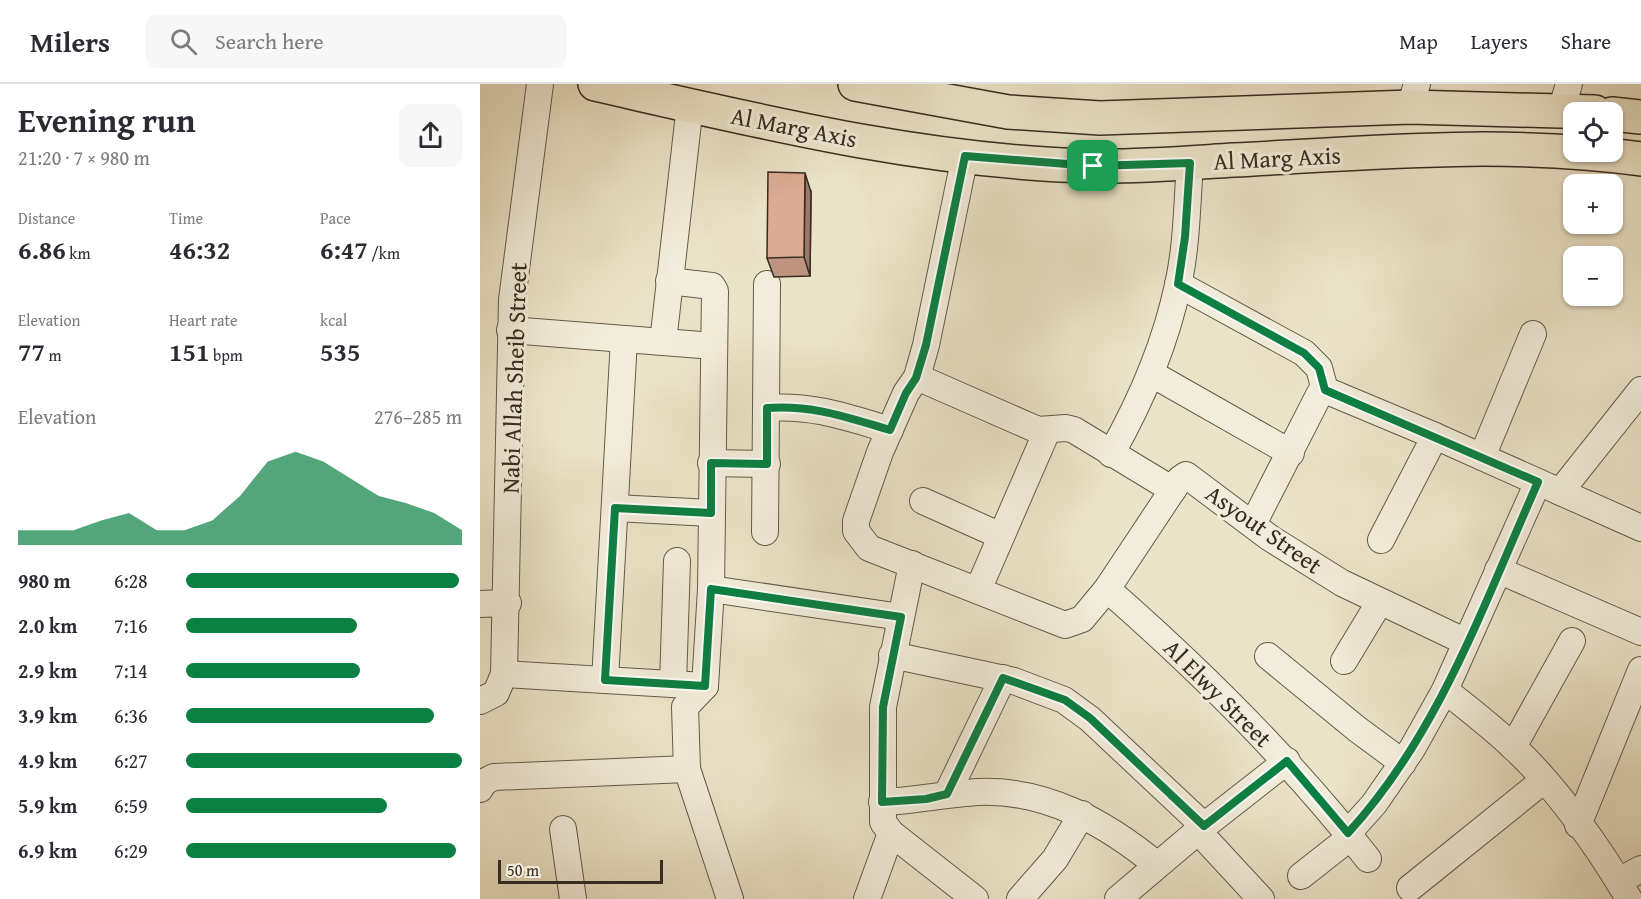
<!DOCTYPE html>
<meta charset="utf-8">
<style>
body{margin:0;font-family:"Gentium Book Plus",serif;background:#f7f7f7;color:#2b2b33;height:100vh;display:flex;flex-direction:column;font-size:22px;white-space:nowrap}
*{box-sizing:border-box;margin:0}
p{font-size:20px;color:#7c7c81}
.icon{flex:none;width:33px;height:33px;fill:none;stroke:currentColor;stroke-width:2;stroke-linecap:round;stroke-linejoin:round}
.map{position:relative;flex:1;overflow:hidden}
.side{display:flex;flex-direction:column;background:#fff;width:480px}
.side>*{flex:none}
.fabs{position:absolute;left:1083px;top:18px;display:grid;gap:12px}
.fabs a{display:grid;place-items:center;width:60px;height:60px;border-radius:12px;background:#fff;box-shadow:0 2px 4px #0004;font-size:30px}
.scale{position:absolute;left:18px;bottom:15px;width:165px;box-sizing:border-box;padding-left:6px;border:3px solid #362c1f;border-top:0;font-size:16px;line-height:21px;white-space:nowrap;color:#362c1f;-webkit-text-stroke:4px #f2eddb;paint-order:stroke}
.pin{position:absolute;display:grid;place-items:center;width:51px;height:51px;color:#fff;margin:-26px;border-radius:12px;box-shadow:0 3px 9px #0006}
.round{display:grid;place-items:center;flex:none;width:63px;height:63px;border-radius:12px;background:#f7f7f7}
.overview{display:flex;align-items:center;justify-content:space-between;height:102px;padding:0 18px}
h1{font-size:33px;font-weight:700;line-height:45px}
.stats{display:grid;grid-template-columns:repeat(3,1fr);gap:9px;height:102px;padding:6px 18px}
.stats div{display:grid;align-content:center}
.stats b{font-size:26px;font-weight:700}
.stats small{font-size:16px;font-weight:400}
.stats p{font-size:16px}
.chart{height:168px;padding:12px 18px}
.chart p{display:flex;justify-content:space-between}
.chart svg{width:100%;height:108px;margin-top:6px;fill:#0b8043;opacity:.7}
ul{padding:0 18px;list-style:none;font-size:20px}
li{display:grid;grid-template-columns:96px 72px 1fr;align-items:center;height:45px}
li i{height:15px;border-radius:8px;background:#0b8043}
header{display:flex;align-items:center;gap:36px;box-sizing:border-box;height:84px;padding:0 30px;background:#fff;border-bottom:2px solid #e1e1e2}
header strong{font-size:28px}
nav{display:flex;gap:33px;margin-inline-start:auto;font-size:21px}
.search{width:420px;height:54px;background:#f7f7f7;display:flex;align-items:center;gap:15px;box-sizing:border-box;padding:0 21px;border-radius:12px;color:#7c7c81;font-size:22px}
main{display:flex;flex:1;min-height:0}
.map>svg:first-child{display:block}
</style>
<header>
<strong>Milers</strong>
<div class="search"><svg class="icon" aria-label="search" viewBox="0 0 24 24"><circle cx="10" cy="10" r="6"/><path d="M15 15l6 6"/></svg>Search here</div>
<nav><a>Map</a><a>Layers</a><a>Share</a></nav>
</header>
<main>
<section class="side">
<div class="overview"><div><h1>Evening run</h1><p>21:20 · 7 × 980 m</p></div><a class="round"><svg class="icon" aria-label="share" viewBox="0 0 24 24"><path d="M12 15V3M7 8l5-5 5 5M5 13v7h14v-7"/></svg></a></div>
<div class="stats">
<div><p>Distance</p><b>6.86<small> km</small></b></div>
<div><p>Time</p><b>46:32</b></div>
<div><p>Pace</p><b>6:47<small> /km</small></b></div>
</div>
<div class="stats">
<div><p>Elevation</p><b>77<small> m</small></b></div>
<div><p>Heart rate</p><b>151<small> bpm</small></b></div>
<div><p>kcal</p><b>535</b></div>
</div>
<div class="chart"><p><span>Elevation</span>276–285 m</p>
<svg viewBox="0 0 160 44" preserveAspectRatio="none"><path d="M0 44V38L10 38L20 38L30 34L40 31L50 38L60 38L70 34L80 24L90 10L100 6L110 10L120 17L130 24L140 27L150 31L160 38V44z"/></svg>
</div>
<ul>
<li><b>980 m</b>6:28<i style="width:99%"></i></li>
<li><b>2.0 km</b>7:16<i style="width:62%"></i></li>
<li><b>2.9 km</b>7:14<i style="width:63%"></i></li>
<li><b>3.9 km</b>6:36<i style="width:90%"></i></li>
<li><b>4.9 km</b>6:27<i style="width:100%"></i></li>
<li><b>5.9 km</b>6:59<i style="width:73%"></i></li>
<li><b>6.9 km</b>6:29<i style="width:98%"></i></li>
</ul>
</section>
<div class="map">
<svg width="1161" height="815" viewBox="0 0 1161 815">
<rect width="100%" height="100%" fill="#ebe3c8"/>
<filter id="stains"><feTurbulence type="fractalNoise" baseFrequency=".00333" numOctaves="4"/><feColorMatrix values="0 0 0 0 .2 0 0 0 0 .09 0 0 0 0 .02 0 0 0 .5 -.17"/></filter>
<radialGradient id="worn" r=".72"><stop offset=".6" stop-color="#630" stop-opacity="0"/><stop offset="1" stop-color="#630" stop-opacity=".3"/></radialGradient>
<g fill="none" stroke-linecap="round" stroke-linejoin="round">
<defs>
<g id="minor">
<path d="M930,23L937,0"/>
<path d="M1081,27L1089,0"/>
<path d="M485,72L446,261L437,293L426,309L400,368L376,437V447L389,464L585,541L602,535L627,505L700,395L706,391L790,454L862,499L986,558"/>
<path d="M189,197L232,202L235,207L231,505L225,602"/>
<path d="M698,200L824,269L839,284L845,306"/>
<path d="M30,246L234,262"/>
<path d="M183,258L210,21"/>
<path d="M672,290L811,369"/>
<path d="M437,293L558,346L586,344L594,346L693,406"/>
<path d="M845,306L955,352L1161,444"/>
<path d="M287,324C334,321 366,333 410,346"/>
<path d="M631,370C661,317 685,262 698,201C707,161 707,119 710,79"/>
<path d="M1002,373L1053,250"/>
<path d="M231,379L287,380"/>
<path d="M1080,408L1161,306"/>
<path d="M443,417L521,452"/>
<path d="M135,424L231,429"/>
<path d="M773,440L840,309L845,306"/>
<path d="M285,448L287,200"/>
<path d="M901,456L955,352"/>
<path d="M432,480L403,623V738L411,749L495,815"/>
<path d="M1018,486L1161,548"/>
<path d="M231,505L421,533"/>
<path d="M627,505C722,588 810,675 888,775"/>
<path d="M498,506L567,347"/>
<path d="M0,520L28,519"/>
<path d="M412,571L534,597L584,616L610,635L724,742"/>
<path d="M788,572L877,645L923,679"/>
<path d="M864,577L899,519"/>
<path d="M24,590L225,602"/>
<path d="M125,596L144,255"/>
<path d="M193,600L197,477"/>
<path d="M225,602L205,623L207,685L250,815"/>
<path d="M965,606C987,624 1011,642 1032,662C1075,701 1120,765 1149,815"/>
<path d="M0,617L16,609L24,590L32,216L60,0"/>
<path d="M1033,663L1092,557"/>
<path d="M0,705L4,698L14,693L207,685"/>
<path d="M467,710L523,594"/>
<path d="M402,718C434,717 465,710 498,708C566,705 626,739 677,781"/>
<path d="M1098,741L1161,586"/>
<path d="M83,745L93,815"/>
<path d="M718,747L781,815"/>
<path d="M821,792L863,759L868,749L894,720L932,665L965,606L1058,398"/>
<path d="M1139,797L1161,785"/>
<path d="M930,804L1064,696"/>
<path d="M387,815L411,749"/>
<path d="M540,815L575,775L602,730"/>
<path d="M638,815L724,742L807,677"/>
</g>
<g id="major">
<path d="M115,0C278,37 443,78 611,82C659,83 706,79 754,76C890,69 1025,56 1161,75"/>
<path d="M375,0L528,28L620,34L930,23L1115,28"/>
<path d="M1132,30L1161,33"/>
</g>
</defs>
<use href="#minor" stroke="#635a49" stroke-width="28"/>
<use href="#major" stroke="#362c1f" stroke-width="36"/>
<use href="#minor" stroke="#f2eddb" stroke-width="26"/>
<use href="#major" stroke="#ebe3c8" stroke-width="33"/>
</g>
<path fill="#be9380" stroke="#362c1f" stroke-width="1.5" d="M331,108L330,192L294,193L287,174Z"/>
<path fill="#9b7868" stroke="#362c1f" stroke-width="1.5" d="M325,89L331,108L330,192L324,173Z"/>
<path fill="#ddab95" stroke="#362c1f" stroke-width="1.5" d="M288,88L325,89L324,173L287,174Z"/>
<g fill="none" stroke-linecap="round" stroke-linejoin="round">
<defs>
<path id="route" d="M485,72L613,82L710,79L705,153L698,200L824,269L839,284L845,306L1058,398C1004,519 959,650 868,749L807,677L724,742L610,634L585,616L523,594L467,710L446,715L402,718L403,623L421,533L231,505L225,602L125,596L135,424L231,429V379L287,380V324C334,321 366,333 410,346L426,309L436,294L446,261Z"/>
</defs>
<use href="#route" stroke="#fff" stroke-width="12"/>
<use href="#route" stroke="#0b8043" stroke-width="8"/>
</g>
<g text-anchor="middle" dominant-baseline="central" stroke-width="6" stroke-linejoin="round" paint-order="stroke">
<g font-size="24" fill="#362c1f" stroke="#f2eddb">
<text transform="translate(314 43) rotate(11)">Al Marg Axis</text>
<text transform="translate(797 74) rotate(-3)">Al Marg Axis</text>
<text transform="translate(34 294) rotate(-88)">Nabi Allah Sheib Street</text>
<text transform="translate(784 445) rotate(35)">Asyout Street</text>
<text transform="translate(738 609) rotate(45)">Al Elwy Street</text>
</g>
</g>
<rect width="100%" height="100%" filter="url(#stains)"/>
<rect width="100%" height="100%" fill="url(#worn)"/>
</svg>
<div class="fabs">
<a><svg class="icon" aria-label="locate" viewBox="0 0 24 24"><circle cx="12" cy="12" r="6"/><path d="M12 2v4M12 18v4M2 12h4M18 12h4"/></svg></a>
<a>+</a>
<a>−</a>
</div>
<div class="scale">50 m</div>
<div class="pin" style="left:613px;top:82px;background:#1e9e55"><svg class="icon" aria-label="arrive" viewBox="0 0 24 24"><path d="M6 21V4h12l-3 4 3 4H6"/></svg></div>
</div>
</main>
